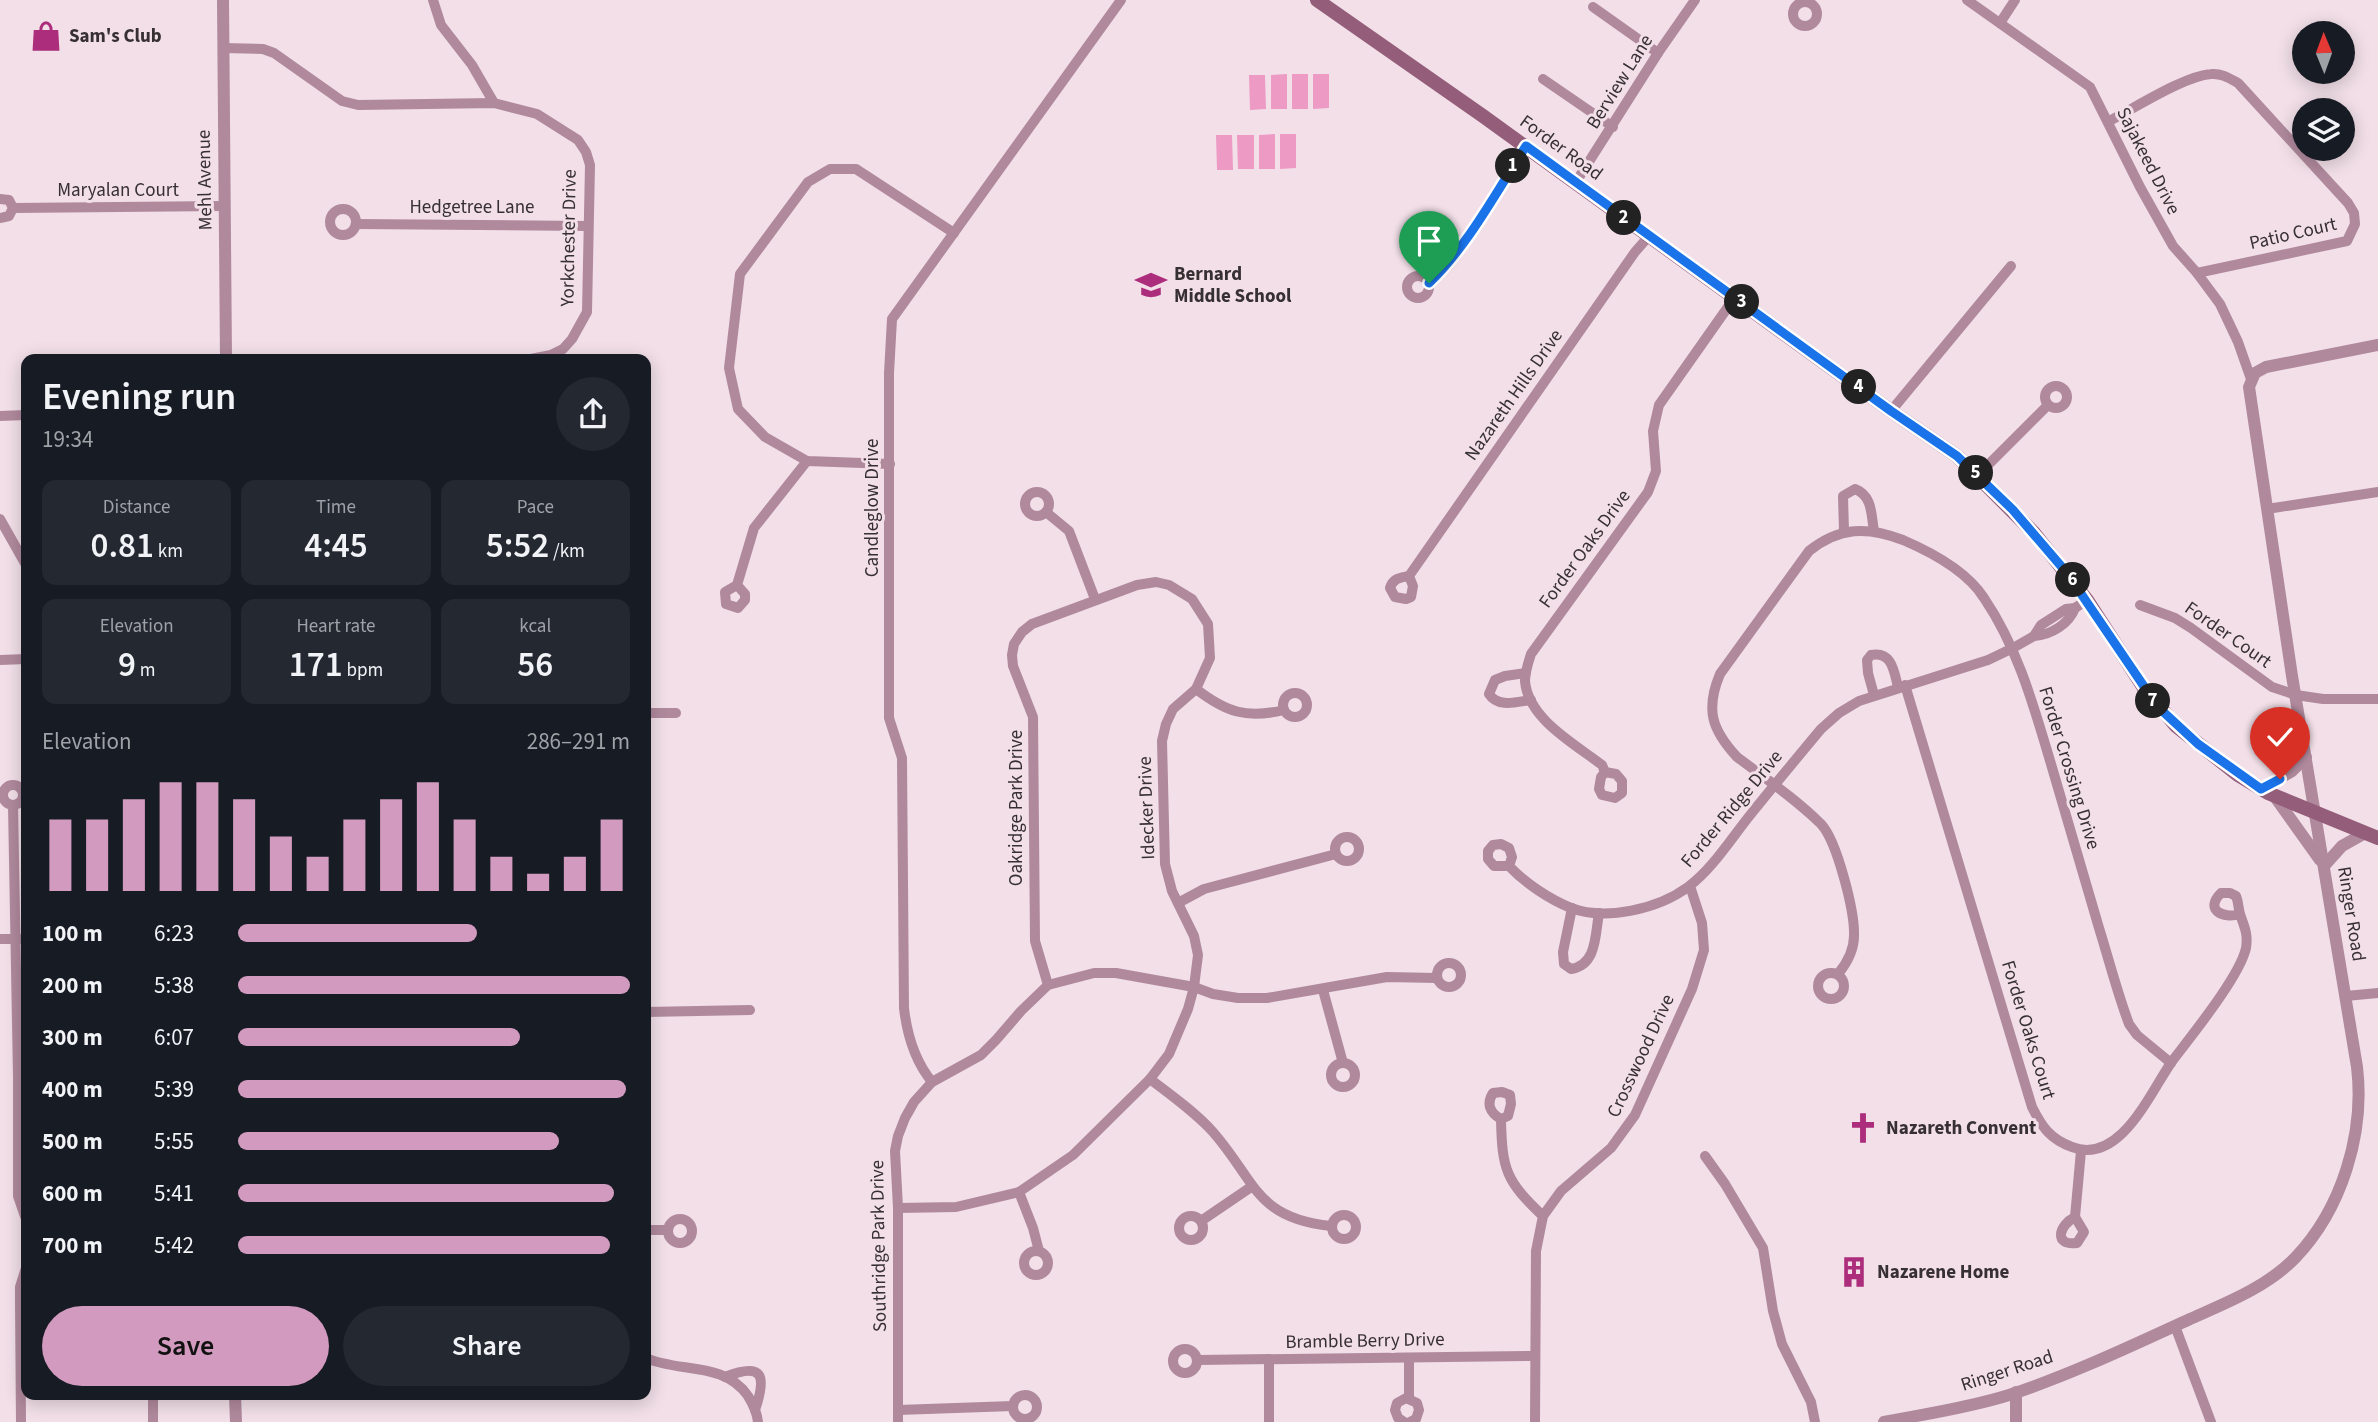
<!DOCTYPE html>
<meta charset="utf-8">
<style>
body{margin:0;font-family:"Source Sans 3",sans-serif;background:#242831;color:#f1f3f6;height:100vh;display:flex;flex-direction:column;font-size:26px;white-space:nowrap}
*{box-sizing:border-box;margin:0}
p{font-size:23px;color:#9ea1a6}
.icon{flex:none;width:38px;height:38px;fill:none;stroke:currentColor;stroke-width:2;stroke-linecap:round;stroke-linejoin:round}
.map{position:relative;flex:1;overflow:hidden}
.sheet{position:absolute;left:21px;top:354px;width:630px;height:1046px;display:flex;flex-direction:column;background:#171b24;border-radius:14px;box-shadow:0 4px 18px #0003}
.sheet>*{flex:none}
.needle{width:46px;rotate:359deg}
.controls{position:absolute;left:2292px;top:21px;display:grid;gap:14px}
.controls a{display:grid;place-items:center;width:63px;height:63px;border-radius:50%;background:#171b24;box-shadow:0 4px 18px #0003;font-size:35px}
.pin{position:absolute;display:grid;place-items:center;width:60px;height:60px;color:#fff;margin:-72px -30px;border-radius:50% 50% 50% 0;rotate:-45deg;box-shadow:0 0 7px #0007}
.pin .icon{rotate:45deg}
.km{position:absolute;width:35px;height:35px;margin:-18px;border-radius:50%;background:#222;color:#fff;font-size:19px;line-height:35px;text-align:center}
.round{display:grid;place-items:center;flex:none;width:74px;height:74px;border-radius:37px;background:#242831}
.overview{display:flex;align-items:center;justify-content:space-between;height:119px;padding:0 21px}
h1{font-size:38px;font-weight:600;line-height:52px}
.metrics{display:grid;grid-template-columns:repeat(3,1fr);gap:10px;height:119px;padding:7px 21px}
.metrics div{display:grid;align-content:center;border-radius:14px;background:#242831;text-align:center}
.metrics b{font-size:35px;font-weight:600}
.metrics small{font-size:19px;font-weight:400}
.metrics p{font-size:19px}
.chart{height:196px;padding:14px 21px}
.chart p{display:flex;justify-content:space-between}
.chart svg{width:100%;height:126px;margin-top:7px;stroke:#d29abf;stroke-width:6}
.button{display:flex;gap:14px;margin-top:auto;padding:14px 21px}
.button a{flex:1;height:80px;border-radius:42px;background:#d29abf;color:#111;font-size:28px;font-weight:600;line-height:80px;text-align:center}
.button a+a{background:#242831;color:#f1f3f6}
ul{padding:0 21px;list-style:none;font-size:23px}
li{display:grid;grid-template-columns:112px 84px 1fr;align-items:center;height:52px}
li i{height:18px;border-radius:9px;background:#d29abf}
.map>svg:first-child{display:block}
</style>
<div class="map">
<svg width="2378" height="1422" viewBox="0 0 2378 1422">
<rect width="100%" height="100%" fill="#f2dfe8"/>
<g fill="#ed9ac5">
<path d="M1287,74V109H1271V75Z"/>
<rect x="1292" y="74" width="16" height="35"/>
<path d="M1313,74H1329V108L1313,109Z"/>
<path d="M1249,75H1265L1266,109L1250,110Z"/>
<path d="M1275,134V169H1259V135Z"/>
<path d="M1280,134H1296V168L1280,169Z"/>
<path d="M1232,135L1233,170H1217L1216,135Z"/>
<path d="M1237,135H1254V169H1238Z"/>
</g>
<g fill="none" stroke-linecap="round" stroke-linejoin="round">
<g stroke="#b0899d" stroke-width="10">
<path d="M433,0L441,25L472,65L494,103"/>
<path d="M1967,0L2090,87L2140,187L2173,246L2197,273L2220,304L2238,342L2251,379"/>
<circle cx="1805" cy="14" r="12"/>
<path d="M1593,7L1658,53"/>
<path d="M2000,23L2015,0"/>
<path d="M223,48L263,49L274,53L342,101L358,105L494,103L537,114L578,140L586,152L590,165L587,312L572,339L563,349L551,355L531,359"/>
<path d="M1543,79L1613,127"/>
<path d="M2109,121C2135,108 2184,76 2211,74C2221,73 2229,78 2238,83L2348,203L2354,213L2355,224L2347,241L2197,273"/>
<path d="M1576,182L1658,53L1695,0"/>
<path d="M0,199L9,200L13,208L9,216L0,218"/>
<path d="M13,208L224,206"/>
<circle cx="343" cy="222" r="13"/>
<path d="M357,224L587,226"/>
<circle cx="1418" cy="287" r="11"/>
<path d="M1428,282L1443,268L1489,206L1526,146"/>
<circle cx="2056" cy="397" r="11"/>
<path d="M1891,411L2011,266"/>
<path d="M0,416L26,415"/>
<path d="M890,464L807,461L765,437L738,409L729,368L740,274L808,182L830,169H856L954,233"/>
<path d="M1978,475L2048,405"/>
<circle cx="1037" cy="504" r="12"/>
<path d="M2267,509L2378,492"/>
<path d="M1046,512L1069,531L1095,599"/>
<path d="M0,519L26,565"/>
<path d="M1844,531L1843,496L1855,489C1873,496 1871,515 1874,531"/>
<path d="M1409,576L1413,586L1411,597L1406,599L1395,597L1390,588C1393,578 1400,578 1409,576L1635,252L1649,236"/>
<path d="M737,585L745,594V600L738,608L726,604L725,592L737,585L754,528L807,461"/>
<path d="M2140,605L2175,618L2191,628L2272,687L2296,695L2323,699H2378"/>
<path d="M2034,636C2051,635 2069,624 2075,608"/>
<path d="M0,660L26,659"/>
<path d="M1526,673L1505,676L1495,680L1489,694C1498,708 1516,702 1531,700"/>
<path d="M1905,685L2032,1107C2042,1127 2050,1139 2072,1147C2121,1166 2151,1090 2173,1060C2192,1035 2240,976 2246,948C2248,935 2245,928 2241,917C2238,910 2239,903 2236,896L2230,893H2221C2204,910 2223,919 2240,914"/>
<path d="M1196,689C1226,712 1246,719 1284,710"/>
<circle cx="1295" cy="705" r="12"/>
<path d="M1874,695L1868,673L1867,660L1871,655C1892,651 1894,671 1898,687"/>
<path d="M646,713H676"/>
<path d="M1605,772L1616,774L1622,781V793L1615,798L1602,795L1599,789L1601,777L1605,772L1602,765C1575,744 1528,719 1525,681C1525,672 1528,663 1531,654L1648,492L1656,471L1653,431L1659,405L1735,297"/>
<circle cx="13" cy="795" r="10"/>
<path d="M13,805L18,1077V1196L26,1219"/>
<circle cx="1347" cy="849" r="12"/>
<path d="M1509,866H1494L1488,859V851L1493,845L1501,844L1509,848L1512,857L1509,866C1525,883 1549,899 1571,908C1606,921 1658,909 1688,887C1711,870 1729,842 1747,819C1771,789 1796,759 1821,729L1839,713L1859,701L1988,660L2013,648L2034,636L2041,625L2066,609L2075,608L2087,600"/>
<path d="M1178,903L1204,889L1336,854"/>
<path d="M1572,908L1563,952L1564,964L1571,969C1597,965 1595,935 1599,913"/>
<path d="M0,939H26"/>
<circle cx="1449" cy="975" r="12"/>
<circle cx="1831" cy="986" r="13"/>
<path d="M1838,974C1847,963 1854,951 1854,936C1855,912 1837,841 1821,824C1796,799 1765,778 1737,757C1712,730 1705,710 1720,674L1809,551C1839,527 1867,526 1903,540C1931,552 1967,571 1984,598C2018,648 2034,707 2051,764C2067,819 2083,873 2099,928C2109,960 2117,992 2129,1024L2137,1035L2171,1063"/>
<path d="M1323,990L1343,1063"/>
<path d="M2346,996L2378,993"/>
<path d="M646,1012L750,1010"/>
<circle cx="1343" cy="1075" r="12"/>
<path d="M1150,1079C1172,1096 1195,1112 1213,1132C1256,1181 1255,1218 1331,1226"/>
<path d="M932,1082C915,1061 907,1035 904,1008L902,758L889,718V373L892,319L1121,0"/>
<path d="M1501,1119C1490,1113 1486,1104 1493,1093L1502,1092L1510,1095L1511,1104L1508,1116L1501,1119C1502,1170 1506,1181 1543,1216"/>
<path d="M1705,1156L1725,1184L1763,1248L1773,1311L1782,1344L1811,1402L1815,1422"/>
<path d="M1019,1192L1033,1228L1039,1251"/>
<path d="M898,1208L956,1207L1019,1192L1073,1155L1150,1079L1169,1054L1188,1009L1194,987L1198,955L1194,936L1172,891L1165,864L1162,741L1166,724L1173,709L1196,689L1210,658L1208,624L1192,599L1169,585L1156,582L1137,585L1032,624L1022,632L1014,644L1012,655L1013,666L1033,717L1035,941L1048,985"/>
<circle cx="1344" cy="1227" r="12"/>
<circle cx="1191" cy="1228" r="12"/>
<path d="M2075,1217L2084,1232L2077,1243C2053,1246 2059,1225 2075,1217L2081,1151"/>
<circle cx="680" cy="1231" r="12"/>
<path d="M1201,1221L1251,1187"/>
<path d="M646,1230H668"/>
<circle cx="1036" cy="1263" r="12"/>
<path d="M2175,1326L2211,1422"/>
<circle cx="1185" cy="1361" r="12"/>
<path d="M646,1358C679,1373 724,1361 748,1396C753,1404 757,1413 758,1422"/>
<path d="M1269,1359V1422"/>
<path d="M1197,1360L1534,1356"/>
<path d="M725,1377C763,1362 767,1375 755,1410"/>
<circle cx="1025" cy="1407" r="12"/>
<path d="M153,1395V1422"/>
<path d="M1409,1399V1358"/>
<path d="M898,1410L1013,1406"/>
<path d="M21,1422L20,1303V1287L26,1268"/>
<path d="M898,1422V1208L895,1151L898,1136L905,1118L914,1102L932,1082L981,1055L996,1040L1021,1011L1048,985L1094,973H1116L1194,987L1213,994L1238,998H1267L1387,977L1437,978"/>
<path d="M1404,1422L1398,1418L1395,1410L1397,1403L1406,1398L1417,1403L1419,1410L1416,1419L1410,1422"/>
<path d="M1535,1422L1536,1251L1543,1216L1561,1191L1611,1148L1635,1115L1692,989L1704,950L1702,923L1690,886"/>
</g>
<g stroke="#b0899d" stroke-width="12">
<path d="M223,0L226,359"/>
<path d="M2261,789L2292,771L2306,757"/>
<path d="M2275,797L2320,860"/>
<path d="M2324,866L2342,846L2365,833"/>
<path d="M2016,1392V1422"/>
<path d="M235,1395L236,1422"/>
<path d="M1884,1422C1925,1414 1968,1408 2009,1395C2070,1375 2131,1346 2190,1319C2226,1303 2267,1287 2295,1258C2342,1209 2365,1133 2357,1067L2292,676L2249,387L2255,373L2266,367L2378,345"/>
</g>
<path stroke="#945d7a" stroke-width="14" d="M1317,0L1483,116L1891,411L1957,456L2034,533L2087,600L2144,688L2176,726L2238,775L2268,793L2378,838"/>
</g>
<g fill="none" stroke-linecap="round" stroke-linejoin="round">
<defs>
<path id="route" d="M1429,283C1467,247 1497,191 1526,146L1891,411L1957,456L2013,510L2067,573L2158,707L2198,744L2261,789L2280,779"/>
</defs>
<use href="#route" stroke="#fff" stroke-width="14"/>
<use href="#route" stroke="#1a73e8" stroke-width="9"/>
</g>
<defs>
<symbol id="shop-bare" viewBox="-9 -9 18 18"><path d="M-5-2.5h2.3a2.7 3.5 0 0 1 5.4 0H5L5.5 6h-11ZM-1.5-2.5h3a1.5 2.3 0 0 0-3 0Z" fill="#ac2d7b" stroke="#f2dfe8" stroke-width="2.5" paint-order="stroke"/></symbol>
<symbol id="school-bare" viewBox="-9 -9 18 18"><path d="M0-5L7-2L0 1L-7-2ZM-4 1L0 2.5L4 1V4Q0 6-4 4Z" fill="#ac2d7b" stroke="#f2dfe8" stroke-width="2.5" paint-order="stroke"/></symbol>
<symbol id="church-bare" viewBox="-9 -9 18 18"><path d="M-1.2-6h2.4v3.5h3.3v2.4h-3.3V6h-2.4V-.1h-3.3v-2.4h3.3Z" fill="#ac2d7b" stroke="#f2dfe8" stroke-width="2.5" paint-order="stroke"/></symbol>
<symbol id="building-bare" viewBox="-9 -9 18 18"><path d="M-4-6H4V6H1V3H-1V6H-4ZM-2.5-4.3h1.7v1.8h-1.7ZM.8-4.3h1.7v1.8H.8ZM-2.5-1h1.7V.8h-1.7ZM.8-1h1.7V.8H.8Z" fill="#ac2d7b" stroke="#f2dfe8" stroke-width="2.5" paint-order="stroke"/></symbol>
</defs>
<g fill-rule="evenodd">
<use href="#shop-bare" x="24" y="14" width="44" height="44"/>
<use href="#school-bare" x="1129" y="263" width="44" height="44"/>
<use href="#church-bare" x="1841" y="1106" width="44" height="44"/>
<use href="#building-bare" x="1832" y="1250" width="44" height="44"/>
</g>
<g text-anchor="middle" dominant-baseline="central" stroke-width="6" stroke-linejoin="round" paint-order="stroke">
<g font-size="19" font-weight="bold" fill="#373033" stroke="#f2dfe8" text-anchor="start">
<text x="69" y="36">Sam's Club</text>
<text x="1174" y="274">Bernard<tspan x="1174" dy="22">Middle School</tspan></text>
<text x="1886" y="1128">Nazareth Convent</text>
<text x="1877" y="1272">Nazarene Home</text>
</g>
<g font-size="19" fill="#373033" stroke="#f2dfe8">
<text transform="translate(1620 82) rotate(-58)">Berview Lane</text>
<text transform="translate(1561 148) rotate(36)">Forder Road</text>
<text transform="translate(2148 161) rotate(63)">Sajakeed Drive</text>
<text transform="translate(205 180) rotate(-91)">Mehl Avenue</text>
<text x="118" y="190">Maryalan Court</text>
<text x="472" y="207">Hedgetree Lane</text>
<text transform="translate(2293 234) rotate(-13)">Patio Court</text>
<text transform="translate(569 238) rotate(-89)">Yorkchester Drive</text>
<text transform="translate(1514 395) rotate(-55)">Nazareth Hills Drive</text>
<text transform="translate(872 508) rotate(-90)">Candleglow Drive</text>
<text transform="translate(1585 549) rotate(-54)">Forder Oaks Drive</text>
<text transform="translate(2228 635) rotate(35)">Forder Court</text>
<text transform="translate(2069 768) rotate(73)">Forder Crossing Drive</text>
<text transform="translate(1016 808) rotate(-90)">Oakridge Park Drive</text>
<text transform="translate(1147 808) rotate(-92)">Idecker Drive</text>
<text transform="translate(1732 809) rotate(-50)">Forder Ridge Drive</text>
<text transform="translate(2351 914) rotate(81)">Ringer Road</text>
<text transform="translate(2028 1030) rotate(73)">Forder Oaks Court</text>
<text transform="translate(1641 1056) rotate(-65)">Crosswood Drive</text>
<text transform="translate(879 1246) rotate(-91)">Southridge Park Drive</text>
<text transform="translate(1365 1341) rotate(-1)">Bramble Berry Drive</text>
<text transform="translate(2007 1371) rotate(-18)">Ringer Road</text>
</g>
</g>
</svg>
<div class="controls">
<a><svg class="needle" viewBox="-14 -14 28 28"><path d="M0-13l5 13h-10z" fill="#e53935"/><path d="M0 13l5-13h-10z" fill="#9ea1a6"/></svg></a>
<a><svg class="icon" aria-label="layers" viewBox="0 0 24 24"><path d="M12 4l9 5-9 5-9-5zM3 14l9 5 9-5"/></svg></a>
</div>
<div class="pin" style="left:1429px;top:283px;background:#1e9e55"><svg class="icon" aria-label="arrive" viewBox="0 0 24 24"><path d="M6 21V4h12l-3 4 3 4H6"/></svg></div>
<div class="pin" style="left:2280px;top:779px;background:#d93025"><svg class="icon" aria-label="check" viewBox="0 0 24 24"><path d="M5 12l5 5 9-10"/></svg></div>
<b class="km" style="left:1513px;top:166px">1</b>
<b class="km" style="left:1624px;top:218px">2</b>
<b class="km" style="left:1742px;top:302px">3</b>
<b class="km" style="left:1859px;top:387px">4</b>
<b class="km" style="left:1976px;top:473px">5</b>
<b class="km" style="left:2073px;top:580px">6</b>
<b class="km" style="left:2153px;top:701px">7</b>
<section class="sheet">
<div class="overview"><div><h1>Evening run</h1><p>19:34</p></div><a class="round"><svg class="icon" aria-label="share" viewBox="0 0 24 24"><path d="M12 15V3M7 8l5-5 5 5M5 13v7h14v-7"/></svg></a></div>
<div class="metrics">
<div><p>Distance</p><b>0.81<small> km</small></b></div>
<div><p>Time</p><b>4:45</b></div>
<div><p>Pace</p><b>5:52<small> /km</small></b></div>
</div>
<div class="metrics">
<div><p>Elevation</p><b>9<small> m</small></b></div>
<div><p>Heart rate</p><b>171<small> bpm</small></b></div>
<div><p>kcal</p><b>56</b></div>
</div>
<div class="chart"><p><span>Elevation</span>286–291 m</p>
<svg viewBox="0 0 160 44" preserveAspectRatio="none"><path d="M5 44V19M15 44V19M25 44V12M35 44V6M45 44V6M55 44V12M65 44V25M75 44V32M85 44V19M95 44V12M105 44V6M115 44V19M125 44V32M135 44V38M145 44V32M155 44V19"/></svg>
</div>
<ul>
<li><b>100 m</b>6:23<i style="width:61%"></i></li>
<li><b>200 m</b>5:38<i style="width:100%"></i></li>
<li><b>300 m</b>6:07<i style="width:72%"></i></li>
<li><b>400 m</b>5:39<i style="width:99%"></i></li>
<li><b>500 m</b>5:55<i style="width:82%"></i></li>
<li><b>600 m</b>5:41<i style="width:96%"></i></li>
<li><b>700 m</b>5:42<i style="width:95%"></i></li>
</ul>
<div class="button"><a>Save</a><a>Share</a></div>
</section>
</div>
